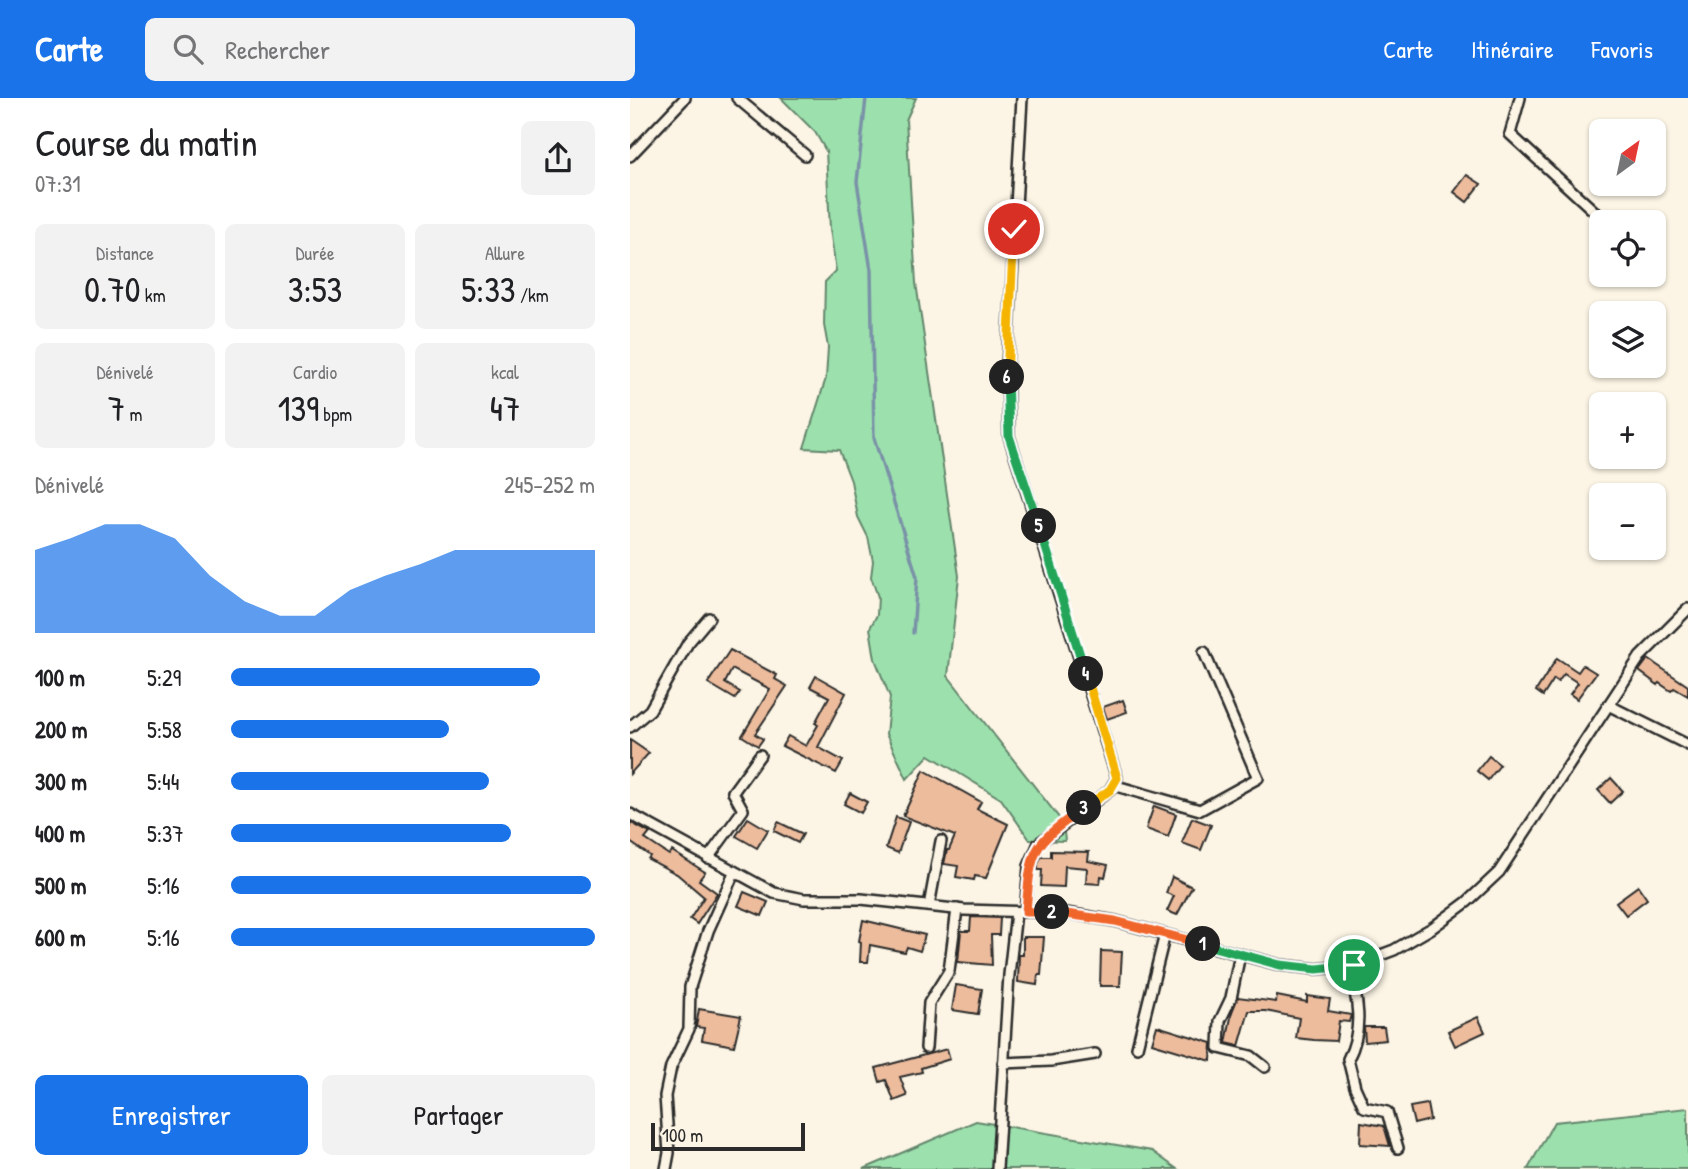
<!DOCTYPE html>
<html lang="fr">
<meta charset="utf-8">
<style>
body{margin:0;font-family:"Patrick Hand",sans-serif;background:#f2f2f2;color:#202124;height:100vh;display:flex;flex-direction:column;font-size:26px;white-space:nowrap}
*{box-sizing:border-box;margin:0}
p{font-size:23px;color:#757577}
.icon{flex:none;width:38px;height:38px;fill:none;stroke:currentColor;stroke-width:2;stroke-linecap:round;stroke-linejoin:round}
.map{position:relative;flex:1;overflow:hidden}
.panel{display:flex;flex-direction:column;background:#fff;width:630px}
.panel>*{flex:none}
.needle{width:46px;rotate:33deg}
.fabs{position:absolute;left:959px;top:21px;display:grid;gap:14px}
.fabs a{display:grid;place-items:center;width:77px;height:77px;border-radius:10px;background:#fff;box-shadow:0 2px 5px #0004;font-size:35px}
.scale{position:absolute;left:21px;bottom:18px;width:154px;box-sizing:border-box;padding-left:7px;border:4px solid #2b2b2b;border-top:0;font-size:19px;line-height:24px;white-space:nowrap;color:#2b2b2b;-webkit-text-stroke:5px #fcf5e5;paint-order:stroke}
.pin{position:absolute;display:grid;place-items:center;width:60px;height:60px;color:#fff;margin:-30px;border:4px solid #fff;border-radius:50%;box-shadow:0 2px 7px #0007}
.km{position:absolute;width:35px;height:35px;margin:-18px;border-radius:50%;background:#222;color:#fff;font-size:19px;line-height:35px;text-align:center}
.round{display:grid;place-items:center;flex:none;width:74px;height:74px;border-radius:10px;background:#f2f2f2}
.head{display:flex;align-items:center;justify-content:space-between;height:119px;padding:0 35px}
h1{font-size:38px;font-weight:600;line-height:52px}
.metrics{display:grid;grid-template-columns:repeat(3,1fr);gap:10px;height:119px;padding:7px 35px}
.metrics div{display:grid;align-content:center;border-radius:10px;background:#f2f2f2;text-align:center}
.metrics b{font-size:35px;font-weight:600}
.metrics small{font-size:19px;font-weight:400}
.metrics p{font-size:19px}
.chart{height:196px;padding:14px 35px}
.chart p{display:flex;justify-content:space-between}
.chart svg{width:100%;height:126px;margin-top:7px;fill:#1a73e8;opacity:.7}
.action{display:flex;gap:14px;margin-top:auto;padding:14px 35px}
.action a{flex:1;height:80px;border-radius:10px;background:#1a73e8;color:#fff;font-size:28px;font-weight:600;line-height:80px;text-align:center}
.action a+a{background:#f2f2f2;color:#202124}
ul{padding:0 35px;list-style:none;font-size:23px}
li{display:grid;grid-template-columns:112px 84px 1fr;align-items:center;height:52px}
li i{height:18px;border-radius:9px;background:#1a73e8}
header{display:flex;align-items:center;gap:42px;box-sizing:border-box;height:98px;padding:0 35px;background:#1a73e8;color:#fff}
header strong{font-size:33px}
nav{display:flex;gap:38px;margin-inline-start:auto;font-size:24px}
.search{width:490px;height:63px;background:#f2f2f2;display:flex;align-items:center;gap:18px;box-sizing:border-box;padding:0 24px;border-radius:10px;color:#757577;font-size:26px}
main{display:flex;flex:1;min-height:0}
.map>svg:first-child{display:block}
</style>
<header>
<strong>Carte</strong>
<div class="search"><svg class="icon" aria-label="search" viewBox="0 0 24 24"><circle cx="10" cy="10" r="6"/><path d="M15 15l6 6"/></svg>Rechercher</div>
<nav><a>Carte</a><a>Itinéraire</a><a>Favoris</a></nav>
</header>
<main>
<section class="panel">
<div class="head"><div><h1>Course du matin</h1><p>07:31</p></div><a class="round"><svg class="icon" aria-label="share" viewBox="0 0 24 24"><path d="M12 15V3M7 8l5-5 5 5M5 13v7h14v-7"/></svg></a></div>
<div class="metrics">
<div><p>Distance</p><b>0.70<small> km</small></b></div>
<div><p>Durée</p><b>3:53</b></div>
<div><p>Allure</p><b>5:33<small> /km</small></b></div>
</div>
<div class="metrics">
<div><p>Dénivelé</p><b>7<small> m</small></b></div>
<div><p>Cardio</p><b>139<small> bpm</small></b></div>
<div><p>kcal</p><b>47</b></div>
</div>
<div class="chart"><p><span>Dénivelé</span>245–252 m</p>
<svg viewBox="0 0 160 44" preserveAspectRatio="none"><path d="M0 44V15L10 11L20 6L30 6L40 11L50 24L60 33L70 38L80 38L90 29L100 24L110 20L120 15L130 15L140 15L150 15L160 15V44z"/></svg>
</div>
<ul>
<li><b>100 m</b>5:29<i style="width:85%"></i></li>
<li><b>200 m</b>5:58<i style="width:60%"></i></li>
<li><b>300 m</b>5:44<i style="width:71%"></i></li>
<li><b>400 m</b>5:37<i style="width:77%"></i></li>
<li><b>500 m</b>5:16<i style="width:99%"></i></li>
<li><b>600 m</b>5:16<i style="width:100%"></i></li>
</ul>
<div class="action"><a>Enregistrer</a><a>Partager</a></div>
</section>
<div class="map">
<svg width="1058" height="1071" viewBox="0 0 1058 1071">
<rect width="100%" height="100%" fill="#fcf5e5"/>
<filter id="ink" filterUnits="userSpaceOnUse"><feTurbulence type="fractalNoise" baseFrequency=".0143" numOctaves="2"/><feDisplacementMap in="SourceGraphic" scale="14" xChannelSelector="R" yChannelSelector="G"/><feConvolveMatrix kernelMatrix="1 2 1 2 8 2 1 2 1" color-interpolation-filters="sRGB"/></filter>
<g filter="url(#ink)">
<g fill="#9ce1ad" stroke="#64866c" stroke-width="2">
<path d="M151,0H286L276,22L286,185L329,478L318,578L433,725L435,743L400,742L371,701L299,657L277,681L256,636L260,599L245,561L240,530L247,517L248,499L241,479L243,463L238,439L228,419L221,383L209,352L174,350L196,280L198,249L194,227L195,184L206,173L200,131L196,53L185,34Z"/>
<path d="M1058,1010V1071H898L924,1024Z"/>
<path d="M346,1023L522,1053L547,1071H234Z"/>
</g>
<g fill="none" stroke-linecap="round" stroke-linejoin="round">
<path stroke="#7a92a7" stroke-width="3.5" d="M236,0L227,84L241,172L244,340L287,479L283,535"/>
</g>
<g fill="#edbc9d" stroke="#2b2b2b" stroke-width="2">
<path d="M837,77L851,86L837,104L824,94Z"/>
<path d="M100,552L147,577L145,581L157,588L125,636L133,641L128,648L112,638L140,591L102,571L95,585L110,594L105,601L78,585Z"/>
<path d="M927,560L948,574L953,567L966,575L947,601L940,596L948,585L934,576L928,584L924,581L913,598L906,593Z"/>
<path d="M1018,561L1058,588V598L1044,590L1041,593L1029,585L1028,587L1009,573Z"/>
<path d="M186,578L216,595L188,649L213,663L206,675L152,648L158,638L176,648L188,627L185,625L199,599L180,589Z"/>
<path d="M493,602L497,614L477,621L473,609Z"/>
<path d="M0,642L19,655L0,676Z"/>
<path d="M859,658L870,667L858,682L847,673Z"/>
<path d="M294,672L351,704L347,711L378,726L356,780L345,778L344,782L326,779L328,768L314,766L317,752H319L325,738L273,718Z"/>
<path d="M981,680L993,693L980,705L968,692Z"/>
<path d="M220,695L237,704L231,715L214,706Z"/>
<path d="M524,708L546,716L538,739L516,731Z"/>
<path d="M266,719L279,724L268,755L256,750Z"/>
<path d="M118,720L138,732L127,750L106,738Z"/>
<path d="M562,720L581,727L571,752L552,745Z"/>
<path d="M0,724L20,735L15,741L39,757L42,753L75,774L69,782L87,795L67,826L60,821L74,799L47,776L18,761L20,758L0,744Z"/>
<path d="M148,724L173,736L168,745L144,733Z"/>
<path d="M421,753L459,754L458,763L478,767L475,779L471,778L470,786L456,785L457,770L435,768L434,789L411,788L412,772H408V766L411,759H421Z"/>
<path d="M542,779L562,789L547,817L537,813L544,798L536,795Z"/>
<path d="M1008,788L1017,801L996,817L986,804Z"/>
<path d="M114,794L138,804L132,818L108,808Z"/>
<path d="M341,819L370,820L369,837H361L362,867L328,864L331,833H340Z"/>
<path d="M233,822L295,837L290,853L277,849L275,854L240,847L238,864H230L231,844L229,843Z"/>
<path d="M393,839H414L411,877H408L407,887L388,884L389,857H393Z"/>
<path d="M471,853L492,854L490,888H470Z"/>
<path d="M326,887L352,891L348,916L322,912Z"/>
<path d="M647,898L677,904V898L700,901L698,913L721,917L719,924L709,923L706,943L684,942L666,940L669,920L636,913H619L609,948L596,945L602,914L608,899L646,904Z"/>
<path d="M69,911L111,918L104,948L72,942L74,930L66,929Z"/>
<path d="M848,919L855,934L825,948L818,933Z"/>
<path d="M527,928L582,945L581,963L522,945Z"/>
<path d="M734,929H754L756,942L735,944Z"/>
<path d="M317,951L320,961L291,970L292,974L270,979L277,998L264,1003L256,982L250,984L246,970Z"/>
<path d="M797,1006L800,1022L784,1026L780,1009Z"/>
<path d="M731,1024L754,1028L760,1048L730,1046Z"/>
</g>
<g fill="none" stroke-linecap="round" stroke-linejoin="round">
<defs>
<g id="street">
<path d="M107,0L175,57"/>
<path d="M392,0L377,271L379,338L487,680L480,692L409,745L399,768L395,814"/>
<path d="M890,0L880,36L976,124"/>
<path d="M0,58L55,0"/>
<path d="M978,607L1058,647"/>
<path d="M0,629L20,612L58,545L79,520"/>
<path d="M483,687L570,712L628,680L574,554"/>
<path d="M0,716L144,795L174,801H231L334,812L436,815L485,823L650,867L687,871L724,867L764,852L802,830L837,804L869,774L1010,559L1058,511"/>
<path d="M78,760L113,712L103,694L130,657"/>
<path d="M299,808L311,743"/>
<path d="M610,856L601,900L590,923L589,950L621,958L635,969"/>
<path d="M718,868C728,899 734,931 718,961L725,989L734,1009L757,1014L768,1050"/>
<path d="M507,949L535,836"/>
<path d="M296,950L299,905L319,873L327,811"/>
<path d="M373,965L421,963L465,956"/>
<path d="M36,1071L39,1055L35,998L41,969L59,931L60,889L78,833L104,775"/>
<path d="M367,1071L379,877L386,814"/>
</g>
</defs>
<use href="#street" stroke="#2b2b2b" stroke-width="14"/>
<use href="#street" stroke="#fcf5e5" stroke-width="9"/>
</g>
</g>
<g fill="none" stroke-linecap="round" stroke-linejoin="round" filter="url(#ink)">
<defs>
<path id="split-1" d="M573,846L650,867L687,871L724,867"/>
<path id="split-2" d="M422,814L485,823L573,846"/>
<path id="split-3" d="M422,814H396C401,751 401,747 454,710"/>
<path id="split-4" d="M454,710L480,692L487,680L456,576"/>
<path id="split-5" d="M409,428L456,576"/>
<path id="split-6" d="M377,279L379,338L409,428"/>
<path id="split-7" d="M377,279L384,131"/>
</defs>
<use href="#split-1" stroke="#fff" stroke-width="14"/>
<use href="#split-2" stroke="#fff" stroke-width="14"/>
<use href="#split-3" stroke="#fff" stroke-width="14"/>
<use href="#split-4" stroke="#fff" stroke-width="14"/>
<use href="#split-5" stroke="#fff" stroke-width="14"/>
<use href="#split-6" stroke="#fff" stroke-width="14"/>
<use href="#split-7" stroke="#fff" stroke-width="14"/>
<use href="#split-1" stroke="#22a559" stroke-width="9"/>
<use href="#split-2" stroke="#f0652b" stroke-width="9"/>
<use href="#split-3" stroke="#f0652b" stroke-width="9"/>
<use href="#split-4" stroke="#f5b400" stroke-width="9"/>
<use href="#split-5" stroke="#22a559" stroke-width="9"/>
<use href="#split-6" stroke="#22a559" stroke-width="9"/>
<use href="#split-7" stroke="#f5b400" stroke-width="9"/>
</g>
</svg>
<div class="fabs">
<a><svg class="needle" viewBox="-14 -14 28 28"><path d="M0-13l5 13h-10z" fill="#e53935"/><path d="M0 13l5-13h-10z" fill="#757577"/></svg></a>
<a><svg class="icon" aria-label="locate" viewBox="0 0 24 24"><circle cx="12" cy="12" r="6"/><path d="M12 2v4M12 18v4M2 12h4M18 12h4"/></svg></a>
<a><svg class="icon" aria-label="layers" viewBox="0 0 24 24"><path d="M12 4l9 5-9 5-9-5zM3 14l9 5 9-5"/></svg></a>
<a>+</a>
<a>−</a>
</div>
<div class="scale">100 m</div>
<div class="pin" style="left:724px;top:867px;background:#1e9e55"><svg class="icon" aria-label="arrive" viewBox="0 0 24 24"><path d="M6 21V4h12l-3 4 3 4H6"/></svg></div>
<div class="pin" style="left:384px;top:131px;background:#d93025"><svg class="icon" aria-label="check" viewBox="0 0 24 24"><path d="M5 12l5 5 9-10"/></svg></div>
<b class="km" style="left:573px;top:846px">1</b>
<b class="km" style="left:422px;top:814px">2</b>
<b class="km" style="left:454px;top:710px">3</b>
<b class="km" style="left:456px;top:576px">4</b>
<b class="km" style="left:409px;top:428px">5</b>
<b class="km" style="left:377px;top:279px">6</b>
</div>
</main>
